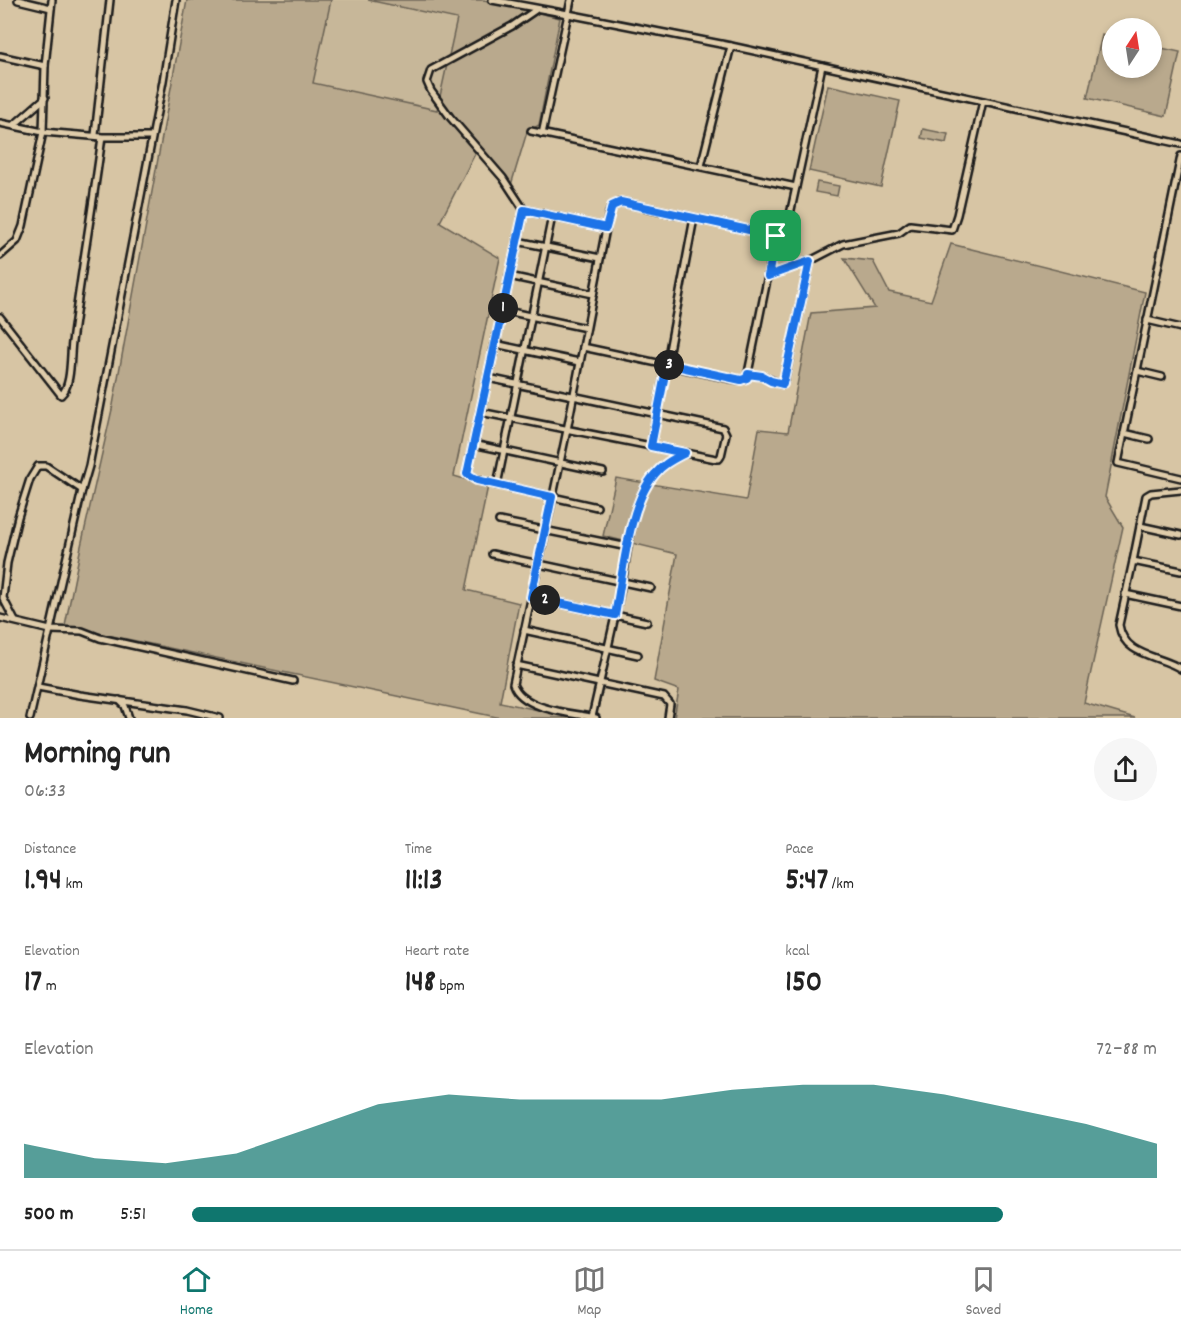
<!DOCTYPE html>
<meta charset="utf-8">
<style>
body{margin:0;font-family:Dekko,sans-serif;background:#f6f6f6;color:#222;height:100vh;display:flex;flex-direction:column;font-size:22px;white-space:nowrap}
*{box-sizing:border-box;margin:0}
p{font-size:20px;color:#767676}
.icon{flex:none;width:33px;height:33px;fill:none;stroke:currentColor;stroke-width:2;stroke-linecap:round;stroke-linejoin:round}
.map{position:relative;height:718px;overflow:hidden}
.panel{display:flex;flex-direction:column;background:#fff;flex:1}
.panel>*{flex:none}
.needle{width:39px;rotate:12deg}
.tools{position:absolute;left:1102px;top:18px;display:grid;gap:12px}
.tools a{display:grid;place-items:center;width:60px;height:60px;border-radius:50%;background:#fff;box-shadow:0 3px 9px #0003;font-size:30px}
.pin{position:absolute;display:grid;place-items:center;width:51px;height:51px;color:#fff;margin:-26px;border-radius:12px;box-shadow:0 3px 9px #0006}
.km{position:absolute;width:30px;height:30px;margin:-15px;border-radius:50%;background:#222;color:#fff;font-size:16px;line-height:30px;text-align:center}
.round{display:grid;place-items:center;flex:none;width:63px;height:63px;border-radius:32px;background:#f6f6f6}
.headline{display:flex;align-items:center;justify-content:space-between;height:102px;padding:0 24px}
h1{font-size:33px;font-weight:800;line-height:45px}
.stats{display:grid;grid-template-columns:repeat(3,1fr);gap:9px;height:102px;padding:6px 24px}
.stats div{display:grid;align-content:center}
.stats b{font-size:30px;font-weight:800}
.stats small{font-size:16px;font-weight:400}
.stats p{font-size:16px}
.chart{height:168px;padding:12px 24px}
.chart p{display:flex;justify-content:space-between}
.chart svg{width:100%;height:108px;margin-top:6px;fill:#0f766e;opacity:.7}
ul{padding:0 24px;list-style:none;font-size:20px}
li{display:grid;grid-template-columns:96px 72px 1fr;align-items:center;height:45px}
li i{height:15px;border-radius:8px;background:#0f766e}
.dock{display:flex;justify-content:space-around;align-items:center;height:84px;border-top:2px solid #e0e0e0;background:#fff;font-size:16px;color:#767676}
.dock a{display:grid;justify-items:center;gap:3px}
.dock .selected{color:#0f766e}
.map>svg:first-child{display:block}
</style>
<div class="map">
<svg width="1181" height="718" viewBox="0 0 1181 718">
<rect width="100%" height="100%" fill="#d7c5a4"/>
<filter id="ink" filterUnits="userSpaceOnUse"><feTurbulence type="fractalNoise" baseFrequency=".0167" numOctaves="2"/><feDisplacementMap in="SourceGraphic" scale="12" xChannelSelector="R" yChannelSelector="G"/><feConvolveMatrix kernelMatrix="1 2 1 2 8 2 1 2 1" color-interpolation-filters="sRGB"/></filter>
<g filter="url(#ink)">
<path fill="#c7b799" d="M331,0H368L457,19L437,110L313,83Z"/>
<g fill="#b9a98d" stroke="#6a6254" stroke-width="1.5">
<path d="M187,0H331L313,83L437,110L457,19L368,0H484L560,18L539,125L527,132L511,185L476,152L440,222L500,258L454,476L488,486L466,590L519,603L500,702L576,718H501L65,626L81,546L113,405Z"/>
<path d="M1102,35L1113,37V68H1152V46L1180,52L1166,116L1087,98Z"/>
<path d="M828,85L900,101L881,187L809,171Z"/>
<path d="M923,129L948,134L946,143L921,138Z"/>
<path d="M817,182L839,186L837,196L815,192Z"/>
<path d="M951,244L1145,292L1105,497L1123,527L1084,703L1135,718H674L679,690L654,681L677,554L603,536L616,478L746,500L759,429L788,432L811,313L875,308L844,258L873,261L889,292L931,301Z"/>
</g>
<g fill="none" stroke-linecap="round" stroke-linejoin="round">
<defs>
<g id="street">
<path d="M18,0L51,8"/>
<path d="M492,0L568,14L542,134"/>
<path d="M571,0L568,14L731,46L1181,144"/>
<path d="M537,9L512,26L431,70L427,82L431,91L450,117L503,178L524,210L467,474L477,480L597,507"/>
<path d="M0,56L45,66"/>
<path d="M0,123L43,132L102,137H151"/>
<path d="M14,125L45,98"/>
<path d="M531,131L796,187L822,66"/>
<path d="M95,135L110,0"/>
<path d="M1181,156L1118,463L1181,478"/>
<path d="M701,166L731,46"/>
<path d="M524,210L606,228"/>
<path d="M517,241L600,258"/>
<path d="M0,256L17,241L23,226L43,132L45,66L52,0"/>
<path d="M509,276L593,294"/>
<path d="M768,276L810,261L843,244L899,233L910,225L952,230L957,215L983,101"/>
<path d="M502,310L586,328"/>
<path d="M0,317L61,395C72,386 70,356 72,342C81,273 93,205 102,137"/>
<path d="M1147,320L1181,328"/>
<path d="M495,344L579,362"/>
<path d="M583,347L732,379L741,380L747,378L776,236"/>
<path d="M1137,371L1162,377"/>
<path d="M748,374L762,376L781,384L784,382L810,261"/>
<path d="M480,412L716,459H719L721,456L726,434L723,428L488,378"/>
<path d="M1124,433L1149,439"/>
<path d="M473,444L603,472"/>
<path d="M651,446L694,218"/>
<path d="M497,485L552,216"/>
<path d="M499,521L628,547"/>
<path d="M1140,526L1181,535"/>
<path d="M492,554L651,588"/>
<path d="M1133,561L1146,496L1151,493L1181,490"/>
<path d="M1181,571L1133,561L1119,625C1124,657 1160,655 1181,669"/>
<path d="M1125,594L1181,606"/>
<path d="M531,597L647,622"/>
<path d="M0,618L50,630L82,631L100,638L293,681"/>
<path d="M15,621L3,598L7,563L18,517L30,479L38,466H46L82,490"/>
<path d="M524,630L638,655"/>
<path d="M516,665L664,697L670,704L668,718"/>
<path d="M38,687L80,695L187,710L220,718"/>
<path d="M119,700L125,706L129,718"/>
<path d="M592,717C602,672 613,628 622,583C629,547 630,502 655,474C663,464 674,459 685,453"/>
<path d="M30,718L82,490L89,466L163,81L176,0"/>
<path d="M596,718C571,713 522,710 513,684L567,430L609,213L612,206L621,202L776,236L784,233L787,228L796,187"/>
</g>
</defs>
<use href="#street" stroke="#1c1c1c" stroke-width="10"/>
<use href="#street" stroke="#dfccaa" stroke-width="5"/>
</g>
</g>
<g fill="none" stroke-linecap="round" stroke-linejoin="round" filter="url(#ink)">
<defs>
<path id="route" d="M621,202L776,236L768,276L810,261L783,384L771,381L762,376L748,374L747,378L741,380L667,364L651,446L685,453C674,459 663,464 655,474C628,504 623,576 615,615L531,597L552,497L477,480L467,474L524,210L606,228L612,206Z"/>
</defs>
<use href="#route" stroke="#fff" stroke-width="12"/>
<use href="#route" stroke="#1a73e8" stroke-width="8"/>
</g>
</svg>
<div class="tools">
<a><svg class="needle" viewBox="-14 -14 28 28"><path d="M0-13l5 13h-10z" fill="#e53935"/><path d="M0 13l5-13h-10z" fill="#767676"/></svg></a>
</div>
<div class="pin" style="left:776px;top:236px;background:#1e9e55"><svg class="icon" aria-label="arrive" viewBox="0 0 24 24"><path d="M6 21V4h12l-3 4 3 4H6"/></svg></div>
<b class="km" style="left:503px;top:308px">1</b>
<b class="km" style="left:545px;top:600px">2</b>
<b class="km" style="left:669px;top:365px">3</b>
</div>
<section class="panel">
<div class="headline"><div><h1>Morning run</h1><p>06:33</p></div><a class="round"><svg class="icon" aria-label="share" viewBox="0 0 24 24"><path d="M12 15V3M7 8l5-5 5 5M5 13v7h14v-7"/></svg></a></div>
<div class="stats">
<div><p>Distance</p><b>1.94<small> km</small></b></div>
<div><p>Time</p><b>11:13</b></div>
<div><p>Pace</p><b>5:47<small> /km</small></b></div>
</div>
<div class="stats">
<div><p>Elevation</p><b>17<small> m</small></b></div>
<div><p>Heart rate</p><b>148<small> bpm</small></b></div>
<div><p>kcal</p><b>150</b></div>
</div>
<div class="chart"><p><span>Elevation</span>72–88 m</p>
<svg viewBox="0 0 160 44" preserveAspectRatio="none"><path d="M0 44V30L10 36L20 38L30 34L40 24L50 14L60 10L70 12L80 12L90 12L100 8L110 6L120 6L130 10L140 16L150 22L160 30V44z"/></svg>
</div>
<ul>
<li><b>500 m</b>5:51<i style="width:84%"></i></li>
</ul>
</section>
<nav class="dock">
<a class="selected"><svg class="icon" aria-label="home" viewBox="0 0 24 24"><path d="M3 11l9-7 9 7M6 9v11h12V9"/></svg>Home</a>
<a><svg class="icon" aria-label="map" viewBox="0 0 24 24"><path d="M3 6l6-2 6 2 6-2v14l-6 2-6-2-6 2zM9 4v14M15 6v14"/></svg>Map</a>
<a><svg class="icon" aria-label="saved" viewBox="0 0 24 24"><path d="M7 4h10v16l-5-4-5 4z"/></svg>Saved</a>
</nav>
